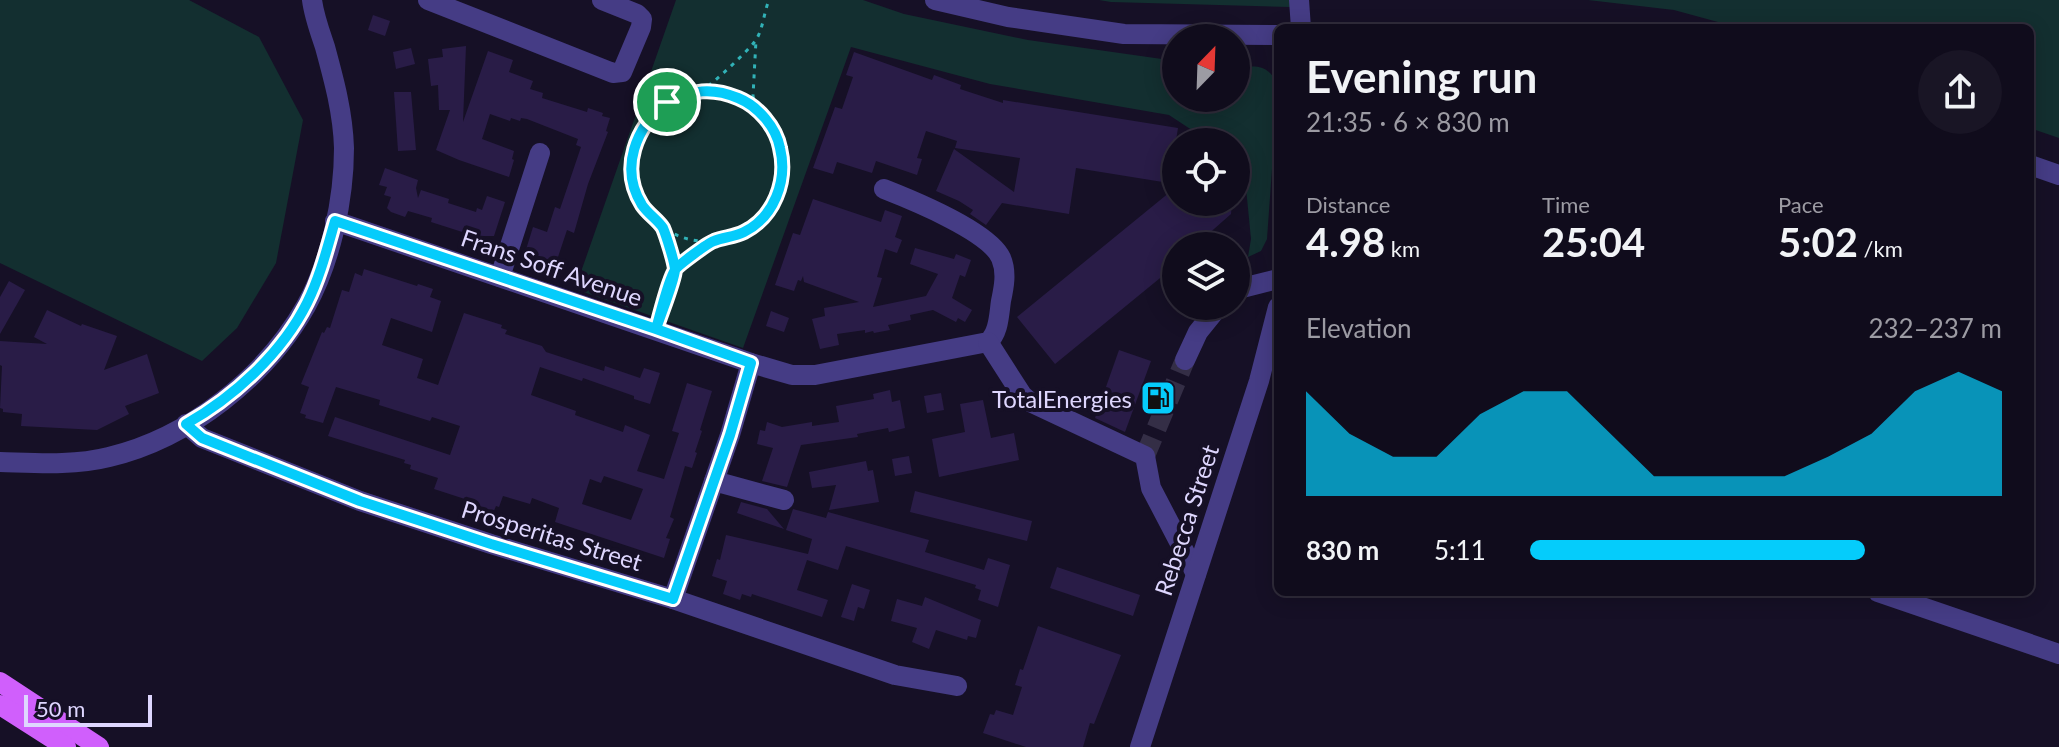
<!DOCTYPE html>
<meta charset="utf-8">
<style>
body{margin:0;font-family:Lato,sans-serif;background:#191525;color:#f1f3f6;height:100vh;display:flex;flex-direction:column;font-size:30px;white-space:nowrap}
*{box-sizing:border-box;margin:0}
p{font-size:26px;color:#9c9ba3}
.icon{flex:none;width:44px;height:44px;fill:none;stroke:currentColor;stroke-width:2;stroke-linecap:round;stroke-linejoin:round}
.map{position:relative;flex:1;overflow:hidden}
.sheet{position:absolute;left:1274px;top:24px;width:760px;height:572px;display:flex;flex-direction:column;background:#100c1c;border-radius:12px;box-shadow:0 4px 20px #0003,0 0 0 2px #302c3b}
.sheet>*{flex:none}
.needle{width:52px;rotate:23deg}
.controls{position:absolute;left:1162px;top:24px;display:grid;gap:16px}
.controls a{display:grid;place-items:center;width:88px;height:88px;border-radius:50%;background:#100c1c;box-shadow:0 4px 20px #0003,0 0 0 2px #302c3b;font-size:40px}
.scale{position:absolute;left:24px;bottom:20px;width:128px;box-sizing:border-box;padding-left:8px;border:4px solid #ded6fe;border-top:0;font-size:22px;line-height:28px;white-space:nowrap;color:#ded6fe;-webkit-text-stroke:6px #161026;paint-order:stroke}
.pin{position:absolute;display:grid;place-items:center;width:68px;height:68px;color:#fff;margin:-34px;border:4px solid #fff;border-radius:50%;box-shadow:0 2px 8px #0007}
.round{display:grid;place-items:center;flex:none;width:84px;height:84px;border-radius:42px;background:#191525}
.summary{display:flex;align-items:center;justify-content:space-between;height:136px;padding:0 32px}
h1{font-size:44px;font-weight:700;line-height:60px}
.metrics{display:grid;grid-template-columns:repeat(3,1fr);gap:12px;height:136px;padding:8px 32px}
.metrics div{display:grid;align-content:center}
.metrics b{font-size:40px;font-weight:700}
.metrics small{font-size:22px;font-weight:400}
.metrics p{font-size:22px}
.chart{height:224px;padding:16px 32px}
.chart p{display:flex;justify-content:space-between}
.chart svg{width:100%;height:144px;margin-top:8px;fill:#05ccfb;opacity:.7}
ul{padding:0 32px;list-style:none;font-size:26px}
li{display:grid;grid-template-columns:128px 96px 1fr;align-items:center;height:60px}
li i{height:20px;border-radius:10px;background:#05ccfb}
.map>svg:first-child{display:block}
</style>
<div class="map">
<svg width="2059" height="747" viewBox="0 0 2059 747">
<rect width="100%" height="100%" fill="#161026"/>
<g fill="#132f30">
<path d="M0,0H189L259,37L303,120L276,263L237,328L202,361L0,263Z"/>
<path d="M676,0H863L904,14L1028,40L1176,61V98H1236V66C1258,67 1267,63 1278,85L1267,239L1261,251L1248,257L1251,239L1246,188L1236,174V142H1210L1169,115L990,84L851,47L743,348L575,289Z"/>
<path d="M1099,0H1290V7L1111,2Z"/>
<path d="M1588,0H2059V138L2030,128V28H1740L1674,10Z"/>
</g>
<g fill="#291c47" fill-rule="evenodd">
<path d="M373,15L390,21L385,36L368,30Z"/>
<path d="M466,46L463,122L488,51L513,60L509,72L533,81L530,89L543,93L542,98L587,112L588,108L603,113L602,116L610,118L606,131L608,132L588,184L574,233L567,230L555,266L524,256L533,227L547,232L555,207L560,209L581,147L576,145L578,139L527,119L521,118L520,121L511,118L510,121L490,114L482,139L514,151L512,159L514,160L509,177L459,160L436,150L450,110H439L438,85L431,86L428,59L443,57L442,49Z"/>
<path d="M411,48L415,64L396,69L393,52Z"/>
<path d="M854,52L932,80L934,75L961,85L960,89L1003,103V100L1178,128L1169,183L1076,168L1069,214L1002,203L986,225L970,214L973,210L959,201L936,191L954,149L1014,192L1020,158L955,148L957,141L926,131L917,158L922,159L917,175L876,161L872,173L837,162L833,174L813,168L835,107L842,109L853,77L846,75Z"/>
<path d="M394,92H411L416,150L398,151Z"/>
<path d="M385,168L418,180L416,188L418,198L421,190L449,199L448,203L476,212L477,208L482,210L487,196L505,202L494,236H482L481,238L431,222L432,218L408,211L405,217L391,212L387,208L391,197L384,195L387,187L379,185Z"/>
<path d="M1170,192L1176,202H1232L1231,214L1206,236L1208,238L1199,246H1176V265L1055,364L1017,317Z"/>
<path d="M813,199L881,222L885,210L902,216L895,237L902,240L897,253L885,249L877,277L882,278L873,307L926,296L938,274L910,264L915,248L954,259L956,254L971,260L965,277L960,275L952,298L972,310L965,322L958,318L956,322L933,310L910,315L911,320L888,325L890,330L874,333L873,331L865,333V330L837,334L839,345L820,349L812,319L825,316L824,308L859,302L804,282L803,276L801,281L798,280L794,291L775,285L793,233L800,235Z"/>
<path d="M364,269L417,286L418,284L433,289L430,297L441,301L432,332L391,318L382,345L423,359L417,378L438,385L464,313L502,325L501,328L507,330L505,334L542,346L546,352L604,371L605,366L640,378L644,368L660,373L650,404L634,399V396L583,378L582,381L540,367L531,395L576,411L575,415L623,432L625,425L650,435L637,471L664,479L679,433L672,431L687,383L712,391L700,430L702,431L695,452L697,453L692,468L685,466L670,517L674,519L666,538L670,539L664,558L555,522L559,508L532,498L530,504L503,496L499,507L496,506L493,513L470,505L471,501L434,489L438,478L410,469L411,465L404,463L405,460L328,436L335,417L450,455L460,426L432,417L430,421L379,405L380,400L336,387L323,423L305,418L306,415L300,413L309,387L301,384L322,332L324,333L327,327L330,328L342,290L349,292L355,273L362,276ZM604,476L643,489L631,520L582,504L590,479L601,483Z"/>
<path d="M9,281L25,290L0,334V297Z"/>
<path d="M47,310L81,326L82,324L117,336L104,370L147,354L159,393L125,406L129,414L97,430L21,426L22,414L3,412V409L0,408L2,366L0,365V341L47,344L34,337Z"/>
<path d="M771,311L789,318L784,332L766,326Z"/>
<path d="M1119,350L1151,361L1125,432L1095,418Z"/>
<path d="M890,390L892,402L900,400L905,428L889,432L888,428L857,434L858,437L801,445L787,487L762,481L773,448L757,444L760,430L765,431L767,422L782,427L812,422V426L839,422L836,406L874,399L873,394Z"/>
<path d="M941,393L944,410L927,413L924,396Z"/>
<path d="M983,400L991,438L1014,433L1019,460L939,477L932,439L965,432L960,404Z"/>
<path d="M909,456L912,473L895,476L892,459Z"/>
<path d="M866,461L868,471L873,470L879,502L829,510L836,485L812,488L809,472Z"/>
<path d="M915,491L1032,521L1027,541L910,512Z"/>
<path d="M741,502L767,509L784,529L737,513Z"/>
<path d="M793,509L826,518L828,512L929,540L925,552L984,570L988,558L1010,565L998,607L978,600L981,590L975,588L976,585L846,546L838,570L807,560L797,590L828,600L822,617L752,594L751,597L742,594L740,600L723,594L727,581L712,576L717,559L720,560L726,535L808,554L812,539L786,530Z"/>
<path d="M1057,567L1140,595L1133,616L1050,588Z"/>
<path d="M852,584L870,590L864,609L858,607L854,621L841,617Z"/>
<path d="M925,597L981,620L976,638L968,636L967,640L936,630L929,649L912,642L917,628L891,621L897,599L922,606Z"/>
<path d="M1038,626L1121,655L1094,724L1090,723L1083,747H1026L983,733L990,714L994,715L996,710L1013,715L1022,687L1015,685L1020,669L1023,670Z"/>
</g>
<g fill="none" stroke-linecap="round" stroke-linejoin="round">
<path stroke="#342e46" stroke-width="20" stroke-dasharray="20 10" stroke-linecap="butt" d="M1145,456L1185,360"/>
<g stroke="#31b2b7" stroke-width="3" stroke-dasharray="4 6" stroke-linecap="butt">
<path d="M703,90C825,105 793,253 699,241C681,239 664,231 652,217C635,198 628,174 633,149C639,123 660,102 685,94C690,92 697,92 702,90C711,86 751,48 756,40C763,29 764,12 769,0"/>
<path d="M756,108L753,96L756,40"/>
<path d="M675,270L713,241"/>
<path d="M661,314L675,270L662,226"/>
</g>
<g stroke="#453c85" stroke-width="20">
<path d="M428,0L613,73L622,72L641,27L642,19L637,14L602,0"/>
<path d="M935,0L1008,17L1124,34L1278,35"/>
<path d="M1299,0L1301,28"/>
<path d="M2030,165L2059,175"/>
<path d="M335,221L751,363L792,375H815L988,342C999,333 999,314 1001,301C1004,287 1007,272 1001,258C989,231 912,200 884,189"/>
<path d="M500,277L540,153"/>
<path d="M1236,292L1242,288L1278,279"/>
<path d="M988,342L1022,395L1030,402L1145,456L1151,488L1196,574"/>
<path d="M1185,360L1198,332L1219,306"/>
<path d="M186,424L202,438L360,501L491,544L673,599L895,675L957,686"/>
<path d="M0,462C36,463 73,466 109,457C189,438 266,377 306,306C331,261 344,199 344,148C343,113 334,80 325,47C320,32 314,16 312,0"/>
<path d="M714,481L784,500"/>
<path d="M1878,592L2059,654"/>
<path d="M673,599L730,435L751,363"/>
<path d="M1140,747L1259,381L1278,307"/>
</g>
<g stroke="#d05ffc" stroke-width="20">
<path d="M0,682L99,747"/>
<path d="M0,705L66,747"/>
</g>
</g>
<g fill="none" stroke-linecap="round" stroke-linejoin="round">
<defs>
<path id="route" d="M667,102C636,127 619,168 642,205C648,214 658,220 663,228C666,235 675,263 675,270C674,282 660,316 656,329L335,221C327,249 320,277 307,303C282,353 234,397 186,424L202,438L360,501L491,544L673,599L730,435L751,363L656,329C660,316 668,280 675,270C678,265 708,243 714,241C724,237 734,237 744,232C774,217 788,181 780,148C776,127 758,106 738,98C712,87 692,90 667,102"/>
</defs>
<use href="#route" stroke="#fff" stroke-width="16"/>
<use href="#route" stroke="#05ccfb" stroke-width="10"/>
</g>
<defs>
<symbol id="fuel-square" viewBox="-11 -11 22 22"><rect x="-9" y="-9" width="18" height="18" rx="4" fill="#05ccfb" stroke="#161026"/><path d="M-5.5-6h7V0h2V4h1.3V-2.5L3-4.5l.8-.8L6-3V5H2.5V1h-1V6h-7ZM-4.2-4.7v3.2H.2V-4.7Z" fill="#111"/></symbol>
</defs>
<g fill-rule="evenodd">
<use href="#fuel-square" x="1138" y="378" width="40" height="40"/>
</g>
<g text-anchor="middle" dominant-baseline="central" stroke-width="8" stroke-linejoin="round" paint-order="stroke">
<g font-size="24" fill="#ded6fe" stroke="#161026">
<text transform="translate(552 267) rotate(19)">Frans Soff Avenue</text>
<text transform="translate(1186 520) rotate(-72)">Rebecca Street</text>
<text transform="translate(552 535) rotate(17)">Prosperitas Street</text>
</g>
<g font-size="24" fill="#ded6fe" stroke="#161026" text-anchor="end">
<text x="1132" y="398">TotalEnergies</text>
</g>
</g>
</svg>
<div class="controls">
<a><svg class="needle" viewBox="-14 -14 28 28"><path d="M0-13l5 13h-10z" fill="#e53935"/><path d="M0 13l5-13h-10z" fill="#9c9ba3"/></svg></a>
<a><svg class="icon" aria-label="locate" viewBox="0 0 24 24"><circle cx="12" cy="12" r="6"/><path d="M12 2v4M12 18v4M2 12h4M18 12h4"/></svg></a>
<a><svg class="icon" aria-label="layers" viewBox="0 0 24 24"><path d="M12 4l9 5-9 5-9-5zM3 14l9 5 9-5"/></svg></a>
</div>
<div class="scale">50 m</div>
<div class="pin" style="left:667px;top:102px;background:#1e9e55"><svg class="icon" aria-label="arrive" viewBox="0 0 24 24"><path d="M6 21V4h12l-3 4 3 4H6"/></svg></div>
<section class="sheet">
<div class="summary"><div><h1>Evening run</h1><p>21:35 · 6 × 830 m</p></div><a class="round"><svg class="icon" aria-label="share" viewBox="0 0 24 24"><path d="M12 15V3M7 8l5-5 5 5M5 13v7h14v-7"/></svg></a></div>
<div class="metrics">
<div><p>Distance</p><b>4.98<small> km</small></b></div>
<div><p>Time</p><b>25:04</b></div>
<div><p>Pace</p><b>5:02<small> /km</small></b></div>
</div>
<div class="chart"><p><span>Elevation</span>232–237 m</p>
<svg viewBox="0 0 160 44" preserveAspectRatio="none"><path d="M0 44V12L10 25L20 32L30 32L40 19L50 12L60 12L70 25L80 38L90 38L100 38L110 38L120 32L130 25L140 12L150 6L160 12V44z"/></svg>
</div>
<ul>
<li><b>830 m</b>5:11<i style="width:71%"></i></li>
</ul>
</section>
</div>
